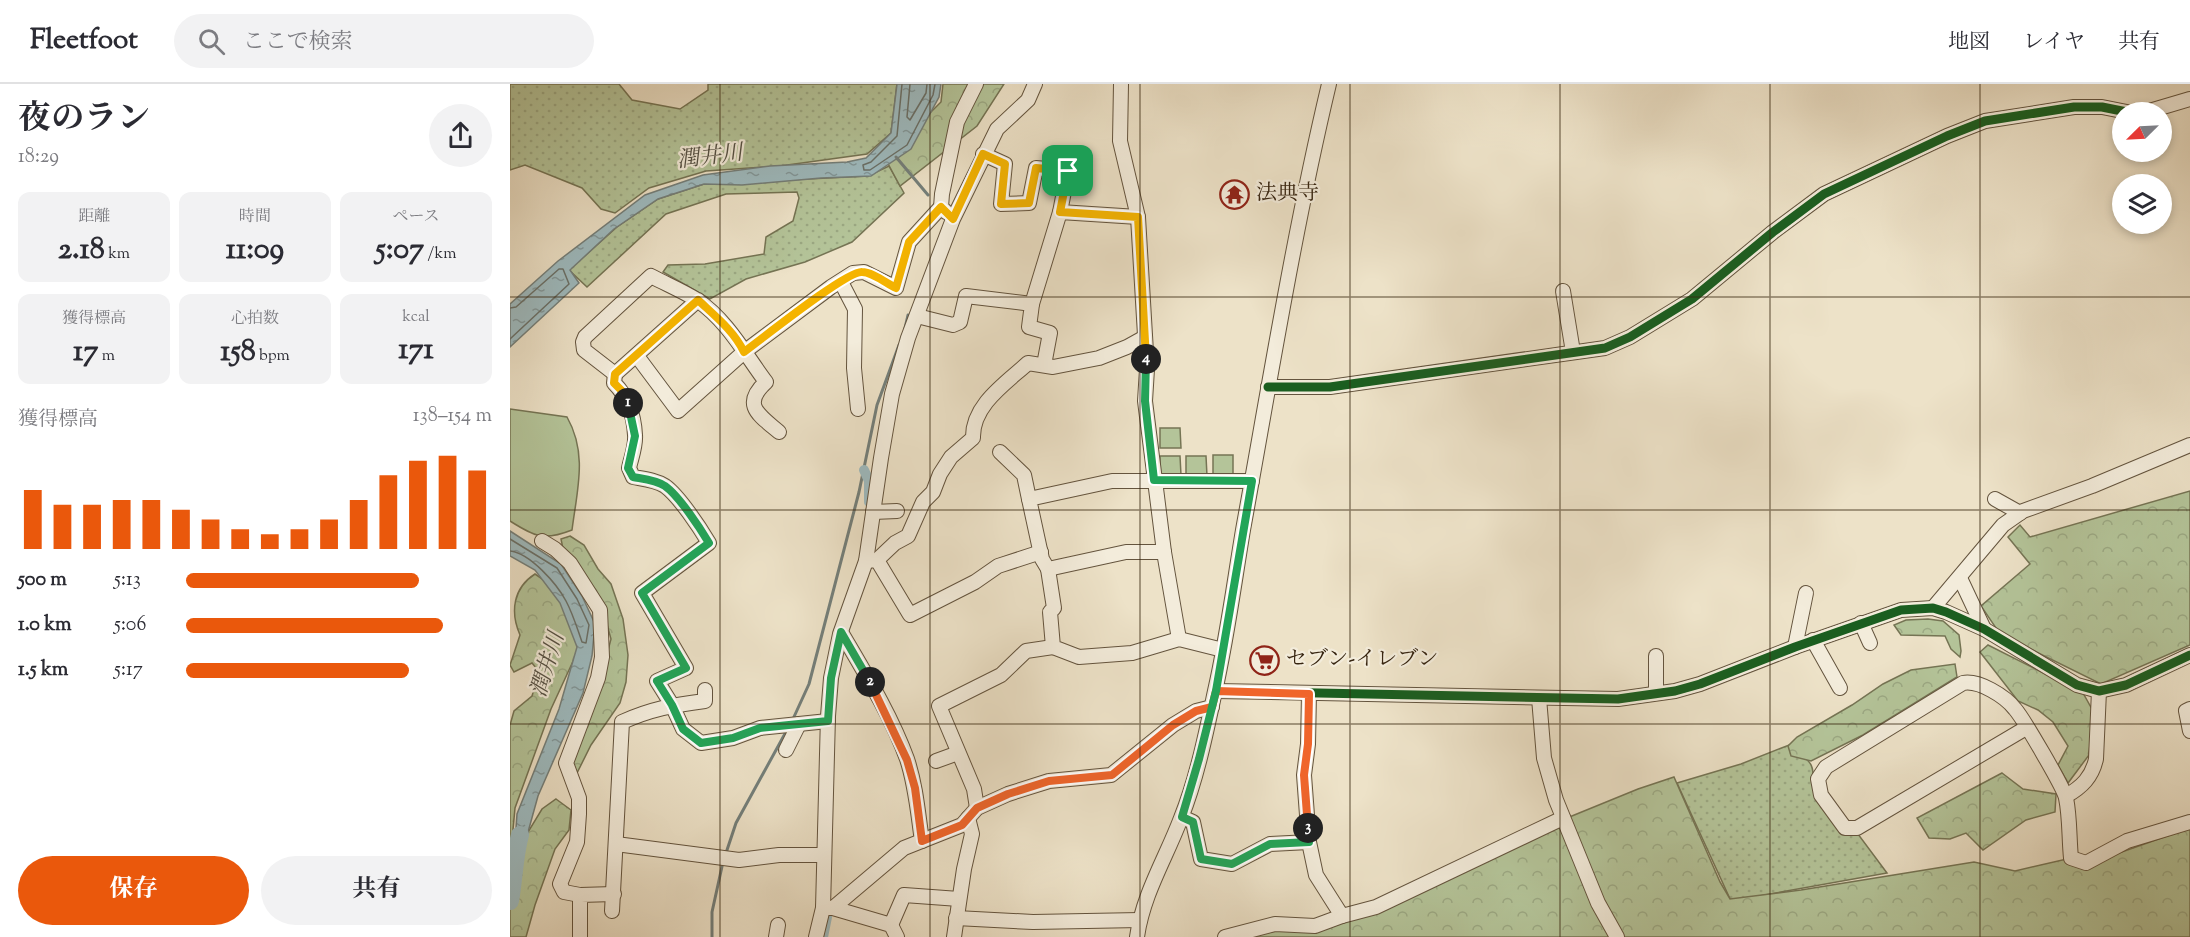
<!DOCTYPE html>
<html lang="ja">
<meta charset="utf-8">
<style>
body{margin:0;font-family:"Sorts Mill Goudy","Noto Serif JP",serif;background:#f2f2f3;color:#2b2b33;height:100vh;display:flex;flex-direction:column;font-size:22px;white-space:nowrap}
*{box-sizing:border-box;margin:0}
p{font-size:20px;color:#7c7c81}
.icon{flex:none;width:33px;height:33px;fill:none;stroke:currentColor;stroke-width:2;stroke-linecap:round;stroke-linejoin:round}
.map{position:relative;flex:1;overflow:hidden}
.sheet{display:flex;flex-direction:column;background:#fff;width:510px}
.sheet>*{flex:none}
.needle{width:39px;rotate:246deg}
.buttons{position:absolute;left:1602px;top:18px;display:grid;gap:12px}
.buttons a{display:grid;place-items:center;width:60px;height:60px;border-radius:50%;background:#fff;box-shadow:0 3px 9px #0003;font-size:30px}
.pin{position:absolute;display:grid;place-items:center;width:51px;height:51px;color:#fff;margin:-26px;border-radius:12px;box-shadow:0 3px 9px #0006}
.km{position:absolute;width:30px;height:30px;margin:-15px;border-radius:50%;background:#222;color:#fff;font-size:16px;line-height:30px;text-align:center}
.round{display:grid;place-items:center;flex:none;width:63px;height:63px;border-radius:32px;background:#f2f2f3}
.headline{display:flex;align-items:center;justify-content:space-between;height:102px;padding:0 18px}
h1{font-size:33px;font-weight:700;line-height:45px}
.stats{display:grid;grid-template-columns:repeat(3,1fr);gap:9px;height:102px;padding:6px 18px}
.stats div{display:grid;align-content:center;border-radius:12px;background:#f2f2f3;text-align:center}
.stats b{font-size:30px;font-weight:700}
.stats small{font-size:16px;font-weight:400}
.stats p{font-size:16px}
.chart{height:168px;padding:12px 18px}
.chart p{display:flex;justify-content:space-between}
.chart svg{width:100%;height:108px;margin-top:6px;stroke:#ea580c;stroke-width:6}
.cta{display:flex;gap:12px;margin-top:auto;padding:12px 18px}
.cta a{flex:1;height:69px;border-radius:36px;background:#ea580c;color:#fff;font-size:24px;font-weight:700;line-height:69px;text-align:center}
.cta a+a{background:#f2f2f3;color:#2b2b33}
ul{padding:0 18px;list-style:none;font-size:20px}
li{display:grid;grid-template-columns:96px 72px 1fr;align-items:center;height:45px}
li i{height:15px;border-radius:8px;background:#ea580c}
header{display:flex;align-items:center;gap:36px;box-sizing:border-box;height:84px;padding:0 30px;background:#fff;border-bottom:2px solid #e1e1e2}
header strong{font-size:28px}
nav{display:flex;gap:33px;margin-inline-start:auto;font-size:21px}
.search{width:420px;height:54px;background:#f2f2f3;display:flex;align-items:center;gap:15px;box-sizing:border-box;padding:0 21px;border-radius:33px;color:#7c7c81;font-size:22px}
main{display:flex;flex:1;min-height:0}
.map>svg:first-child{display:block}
</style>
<header>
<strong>Fleetfoot</strong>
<div class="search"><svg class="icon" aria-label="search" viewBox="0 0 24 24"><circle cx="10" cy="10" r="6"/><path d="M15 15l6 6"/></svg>ここで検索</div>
<nav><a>地図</a><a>レイヤ</a><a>共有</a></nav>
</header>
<main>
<section class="sheet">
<div class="headline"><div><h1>夜のラン</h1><p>18:29</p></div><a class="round"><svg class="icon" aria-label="share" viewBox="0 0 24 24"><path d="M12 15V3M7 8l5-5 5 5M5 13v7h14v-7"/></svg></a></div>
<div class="stats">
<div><p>距離</p><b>2.18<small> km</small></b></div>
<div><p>時間</p><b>11:09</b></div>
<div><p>ペース</p><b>5:07<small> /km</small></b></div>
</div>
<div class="stats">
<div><p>獲得標高</p><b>17<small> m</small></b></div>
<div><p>心拍数</p><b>158<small> bpm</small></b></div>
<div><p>kcal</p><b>171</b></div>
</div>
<div class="chart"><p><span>獲得標高</span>138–154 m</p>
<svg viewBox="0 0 160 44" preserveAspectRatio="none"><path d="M5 44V20M15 44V26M25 44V26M35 44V24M45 44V24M55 44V28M65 44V32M75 44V36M85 44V38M95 44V36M105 44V32M115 44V24M125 44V14M135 44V8M145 44V6M155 44V12"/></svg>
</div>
<ul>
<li><b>500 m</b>5:13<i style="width:76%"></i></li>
<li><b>1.0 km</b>5:06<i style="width:84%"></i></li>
<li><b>1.5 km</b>5:17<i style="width:73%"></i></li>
</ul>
<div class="cta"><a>保存</a><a>共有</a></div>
</section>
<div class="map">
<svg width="1680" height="853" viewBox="0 0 1680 853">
<defs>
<pattern id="grass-dots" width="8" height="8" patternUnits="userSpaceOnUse" patternTransform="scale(1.5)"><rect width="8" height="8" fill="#b4c499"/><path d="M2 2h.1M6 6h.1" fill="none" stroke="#9ba883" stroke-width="1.8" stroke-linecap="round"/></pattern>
<pattern id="forest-crowns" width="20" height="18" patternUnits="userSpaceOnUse" patternTransform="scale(1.5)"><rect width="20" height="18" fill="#b4c499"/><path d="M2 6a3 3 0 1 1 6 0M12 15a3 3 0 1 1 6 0" fill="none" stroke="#9ba883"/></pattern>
<pattern id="water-ripples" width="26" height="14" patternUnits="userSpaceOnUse" patternTransform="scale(1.5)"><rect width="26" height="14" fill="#9ebbc0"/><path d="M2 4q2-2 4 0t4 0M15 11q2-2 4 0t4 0" fill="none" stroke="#82989b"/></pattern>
</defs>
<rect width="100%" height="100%" fill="#ede2c8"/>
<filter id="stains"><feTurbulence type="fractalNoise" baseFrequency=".00333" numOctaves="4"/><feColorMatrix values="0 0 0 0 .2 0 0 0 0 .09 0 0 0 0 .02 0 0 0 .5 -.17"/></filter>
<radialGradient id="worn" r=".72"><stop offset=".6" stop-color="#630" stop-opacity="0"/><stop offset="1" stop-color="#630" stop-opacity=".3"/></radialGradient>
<g fill="url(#grass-dots)" stroke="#757454" stroke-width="1.5">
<path d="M0,0H109L122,16L170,25L198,6V0H387L381,49L357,70L270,82L196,87L139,104L105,129L91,125L72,104L15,81L0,86Z"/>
<path d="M379,82L394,109L342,158L295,178L236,195L200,215L153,188L158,181L195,180L254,170L256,153L283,137L289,114L287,108L216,110L156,130L77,203L59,186L107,143L148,115L194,100L358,92Z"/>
<path d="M1279,661C1300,678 1305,676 1303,705L1341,747L1348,750L1377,789L1221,817L1167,699L1231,680Z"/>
</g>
<g fill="url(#forest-crowns)" stroke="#757454" stroke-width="1.5">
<path d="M433,0H494L467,42L390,102L375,74L431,18Z"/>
<path d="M1680,407V561L1591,600L1490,550L1471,522L1520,480L1498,453L1510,441L1520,453Z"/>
<path d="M60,452L74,461L88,485L101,500L113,535L118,571L116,598L110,619L81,661L67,689L55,683L90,597L101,555L90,515L53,465L51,455Z"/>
<path d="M25,490C53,507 61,531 71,560L41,625L5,724L0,778V641L4,627L22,612L26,599L27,585L22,579L4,588L0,581L10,551C0,528 3,504 25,490Z"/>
<path d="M1418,535L1433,537L1449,551L1451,567L1450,573L1441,565L1435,552L1391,551L1384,541L1396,536Z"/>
<path d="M1478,561L1573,609L1583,627L1579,671L1558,699L1548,681L1558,662L1543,638L1528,626L1508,617L1470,568Z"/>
<path d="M1445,580L1447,593L1353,651L1301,677L1281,672L1278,662L1287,653L1342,621L1373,600L1401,586Z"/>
<path d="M1492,689L1513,705L1546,710L1545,728L1516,736L1473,766L1456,749L1440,755L1419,754L1407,734Z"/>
<path d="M1164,693L1210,798L1220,815L1291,806L1464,778L1505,787L1561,774L1575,781L1680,744V853H736L754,847L822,841L1030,745L1128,705Z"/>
<path d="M46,715L61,726L59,746L45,765L25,821L16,853H0V820L18,748L32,725Z"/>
</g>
<g fill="#b4c499" stroke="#757454" stroke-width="1.5">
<path d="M0,325L57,333C78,370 67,406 62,446C34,457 25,453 0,437Z"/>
<path d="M650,344H670L671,364H650Z"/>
<path d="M703,371H723V390L703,391Z"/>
<path d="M650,372H670L671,391L650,392Z"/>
<path d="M676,372H696L697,392H676Z"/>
</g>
<g fill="url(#water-ripples)" stroke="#747f7a" stroke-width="1.5">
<path d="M387,0H431L429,13L401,65L361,92L311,94L232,101L194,100L148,115L104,145L60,186L69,199L0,263V220L48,177L135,111L193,91L260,82L337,78L356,74L381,49Z"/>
<path d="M0,447L51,480L72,512L85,540L82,572L73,609L28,712L10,777L4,773L7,730L49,625L67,563L50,519L25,486L0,472Z"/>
</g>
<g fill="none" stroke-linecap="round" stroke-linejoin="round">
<g stroke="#6a7068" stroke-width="1.5">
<path d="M392,0L387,52L361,78L353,81L354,86H360L397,61L423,11L425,0"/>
<path d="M400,0L397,33L400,36L416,9L417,0"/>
<path d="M0,224L6,223L49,185H53L59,200L0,255"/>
<path d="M0,455L47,484L67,515L79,541L76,559L72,558C67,544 63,530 56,517C47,500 20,469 0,467"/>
</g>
<g stroke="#747f7a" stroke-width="3">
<path d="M386,73L418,111"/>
<path d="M395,244L398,231"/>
<path d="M283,635L299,600L349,408L367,321L389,261"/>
<path d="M216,769L226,739L277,646"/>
<path d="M202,853V828L213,778"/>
</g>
<g stroke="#9ebbc0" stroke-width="10">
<path d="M354,386L359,397V418"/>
<path d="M313,853L317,833"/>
</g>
<path stroke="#9ebbc0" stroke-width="18" d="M0,817C4,795 4,773 10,751"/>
<defs>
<g id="minor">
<path d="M611,0L610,57L628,133L637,285L635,317L654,468L669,555"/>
<path d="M1636,28L1680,15"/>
<path d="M473,70L495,80L491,120L519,119L526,84L558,87L550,128"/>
<path d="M436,128L431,123L432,110L447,38L466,0"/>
<path d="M331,198L345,225L344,284L348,325"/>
<path d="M1053,207L1063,268"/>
<path d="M188,216L105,290L74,266L73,258L75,253L141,192C156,200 173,207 187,216C217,236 235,270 256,298C231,321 249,331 269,348"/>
<path d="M522,220L550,128L628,133"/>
<path d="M407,232L443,241L450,238L456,212L522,220L519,243L540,249L534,281"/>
<path d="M127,272L168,327L234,268L321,203L343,189L354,188L386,204L399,158L431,123"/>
<path d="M105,290L104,299C118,313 124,332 125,351C126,362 121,374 119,384L123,393C134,395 146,396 155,402C169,412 190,444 199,459L132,509L176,584L147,597L162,621L173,645L191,659L223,654L250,644L318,637"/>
<path d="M758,303H820L1095,264L1120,253L1182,215L1263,148L1314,110L1437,52L1475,37L1564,23H1592L1617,28"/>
<path d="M490,368L514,391L519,415"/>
<path d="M1485,415L1510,429"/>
<path d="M363,428L387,427"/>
<path d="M32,457L45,465L60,479L90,526L92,573L88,594L56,679L69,714V730L67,758L50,800L54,808L70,811"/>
<path d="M654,468H616L538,485L532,475L519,415L602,397H742"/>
<path d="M367,476L400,531L465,498L488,482L531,468"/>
<path d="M356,477L367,476L385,459L398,452L413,418L423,408L430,390L441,373L463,354C462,321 496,299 518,279L543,283L589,274L617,263L635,253"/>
<path d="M538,485L544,524L540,528L543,563L569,573L622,569L669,555L713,566"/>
<path d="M1450,494L1474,545"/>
<path d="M1423,524L1493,441L1513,427L1582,402L1680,361"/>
<path d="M1351,539L1360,559"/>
<path d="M331,548C355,589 381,631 397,675C406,702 408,730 412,757"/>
<path d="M1303,556L1330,604"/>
<path d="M1285,563L1296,509"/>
<path d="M706,607L1108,615L1165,607L1190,600L1285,563L1391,526L1423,524L1436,528L1474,545L1567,601L1589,607L1616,601L1680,571"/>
<path d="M1146,609V572"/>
<path d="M799,610L798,660L794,691L799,758L806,791L832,832L866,823L1053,734"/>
<path d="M1029,614L1034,674L1046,716L1088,819L1107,853"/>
<path d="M1680,625L1676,627L1680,647"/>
<path d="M1516,644L1347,744H1335L1311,711L1308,695L1316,683L1453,599C1469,596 1495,612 1505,625C1513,634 1554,704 1556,714C1560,733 1559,755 1561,774L1576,779L1617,757L1680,738"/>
<path d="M276,666L289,640"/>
<path d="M426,677L448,669"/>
<path d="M1556,712C1572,703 1582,693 1586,675L1589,607"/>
<path d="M467,724L464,705L429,622L491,591L516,567L543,563"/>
<path d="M672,733L683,738L691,775L722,780L760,760L799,758"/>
<path d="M106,760L229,776L269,771H314"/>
<path d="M313,824H323L394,764L452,741L467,724L498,710L539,697L601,691L663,641L686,627L702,623"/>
<path d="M323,824L381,841L387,853"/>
<path d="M102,827L112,638C141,625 163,621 195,617V606"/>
<path d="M446,834L523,838L630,836"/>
<path d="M381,841L394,811L449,815"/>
<path d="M70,853V811L104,810"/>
<path d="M266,853L268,841"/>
<path d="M306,853L313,824L318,632L321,594L330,550L356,477L371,374L382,310L398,254L443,135L487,45L518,16L525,0"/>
<path d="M444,853L454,785L462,750L458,734"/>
<path d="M627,853C633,810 656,774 671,734C687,694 696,649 705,607C717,554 724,500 733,446C760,297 784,147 819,0"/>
<path d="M715,853L765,840L805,842L832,832"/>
</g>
</defs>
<use href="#minor" stroke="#64543e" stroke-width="16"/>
<use href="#minor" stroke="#f3ecdb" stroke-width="14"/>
<defs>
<g id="cycleway">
<path d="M758,303H820L1095,264L1120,253L1182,215L1263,148L1314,110L1437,52L1475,37L1564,23H1592L1617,28"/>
<path d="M706,607L1108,615L1165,607L1190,600L1285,563L1391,526L1423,524L1436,528L1474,545L1567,601L1589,607L1616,601L1680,571"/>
</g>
</defs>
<use href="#cycleway" stroke="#f3ecdb" stroke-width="13"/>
<use href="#cycleway" stroke="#1b5e20" stroke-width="9"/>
</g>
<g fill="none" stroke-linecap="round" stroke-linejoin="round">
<defs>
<path id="split-1" d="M118,319L114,309L104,299L105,290L188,216C205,232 224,247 234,268C252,255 336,187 352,188C362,188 376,199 386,204L399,158L431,123L443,135L473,70L495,80L491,120L519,119L526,84L558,87"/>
<path id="split-2" d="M118,319L125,352L118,384L123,393C134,395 146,396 155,402C169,412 190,444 199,459L132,509L176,584L147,597L162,621L173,645L191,659L223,654L250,644L318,637L321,594L331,548L360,598"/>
<path id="split-3" d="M360,598L397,676L405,704L412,757L452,741L467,724L498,710L539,697L602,691L663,641L686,627L702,623L706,607L799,610L798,660L794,691L798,744"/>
<path id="split-4" d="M636,275L635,317L644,396L742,397L706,607L689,675L672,733L683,738L691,775L722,780L760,760L799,758L798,744"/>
<path id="split-5" d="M558,87L550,128L628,133L636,275"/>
</defs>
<use href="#split-1" stroke="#fff" stroke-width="12"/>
<use href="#split-2" stroke="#fff" stroke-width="12"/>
<use href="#split-3" stroke="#fff" stroke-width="12"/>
<use href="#split-4" stroke="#fff" stroke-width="12"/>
<use href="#split-5" stroke="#fff" stroke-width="12"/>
<use href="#split-1" stroke="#f5b400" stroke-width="8"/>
<use href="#split-2" stroke="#22a559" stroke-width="8"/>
<use href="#split-3" stroke="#f0652b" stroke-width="8"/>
<use href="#split-4" stroke="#22a559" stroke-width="8"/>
<use href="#split-5" stroke="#f5b400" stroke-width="8"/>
</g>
<path fill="none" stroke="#362410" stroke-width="1.5" stroke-opacity="0.55" d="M210,0V853M420,0V853M630,0V853M840,0V853M1050,0V853M1260,0V853M1470,0V853M0,213H1680M0,426H1680M0,640H1680"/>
<defs>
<symbol id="temple-ring" viewBox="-11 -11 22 22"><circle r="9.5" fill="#f3ecdb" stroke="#8f2418" stroke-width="1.5"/><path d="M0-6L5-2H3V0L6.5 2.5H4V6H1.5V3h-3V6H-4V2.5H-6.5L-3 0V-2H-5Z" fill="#8f2418"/></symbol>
<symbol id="supermarket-ring" viewBox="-11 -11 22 22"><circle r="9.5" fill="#f3ecdb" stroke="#8f2418" stroke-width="1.5"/><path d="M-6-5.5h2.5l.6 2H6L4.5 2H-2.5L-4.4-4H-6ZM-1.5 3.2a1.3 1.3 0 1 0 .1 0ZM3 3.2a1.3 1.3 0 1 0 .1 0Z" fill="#8f2418"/></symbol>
</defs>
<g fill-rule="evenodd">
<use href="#temple-ring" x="708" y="94" width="33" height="33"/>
<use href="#supermarket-ring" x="738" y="560" width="33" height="33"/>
</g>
<g text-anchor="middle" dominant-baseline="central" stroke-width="4.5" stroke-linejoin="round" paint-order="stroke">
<g font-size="21" fill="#362410" stroke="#f3ecdb" text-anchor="start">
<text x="746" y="110">法典寺</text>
<text x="776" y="576">セブン-イレブン</text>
</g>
<g font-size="22" font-style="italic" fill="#555145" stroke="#f3ecdb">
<text transform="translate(200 74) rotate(-7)">潤井川</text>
<text transform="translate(39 581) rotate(-73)">潤井川</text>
</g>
</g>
<rect width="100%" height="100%" filter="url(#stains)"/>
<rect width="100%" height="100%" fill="url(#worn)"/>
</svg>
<div class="buttons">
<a><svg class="needle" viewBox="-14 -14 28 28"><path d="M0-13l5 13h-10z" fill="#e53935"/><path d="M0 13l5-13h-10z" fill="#7c7c81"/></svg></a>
<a><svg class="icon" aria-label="layers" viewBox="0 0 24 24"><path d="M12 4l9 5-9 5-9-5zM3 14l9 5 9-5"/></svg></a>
</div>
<div class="pin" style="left:558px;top:87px;background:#1e9e55"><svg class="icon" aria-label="arrive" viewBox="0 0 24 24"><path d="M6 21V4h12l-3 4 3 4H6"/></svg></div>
<b class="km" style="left:118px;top:319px">1</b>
<b class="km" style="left:360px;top:598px">2</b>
<b class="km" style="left:798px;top:744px">3</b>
<b class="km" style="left:636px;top:275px">4</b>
</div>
</main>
